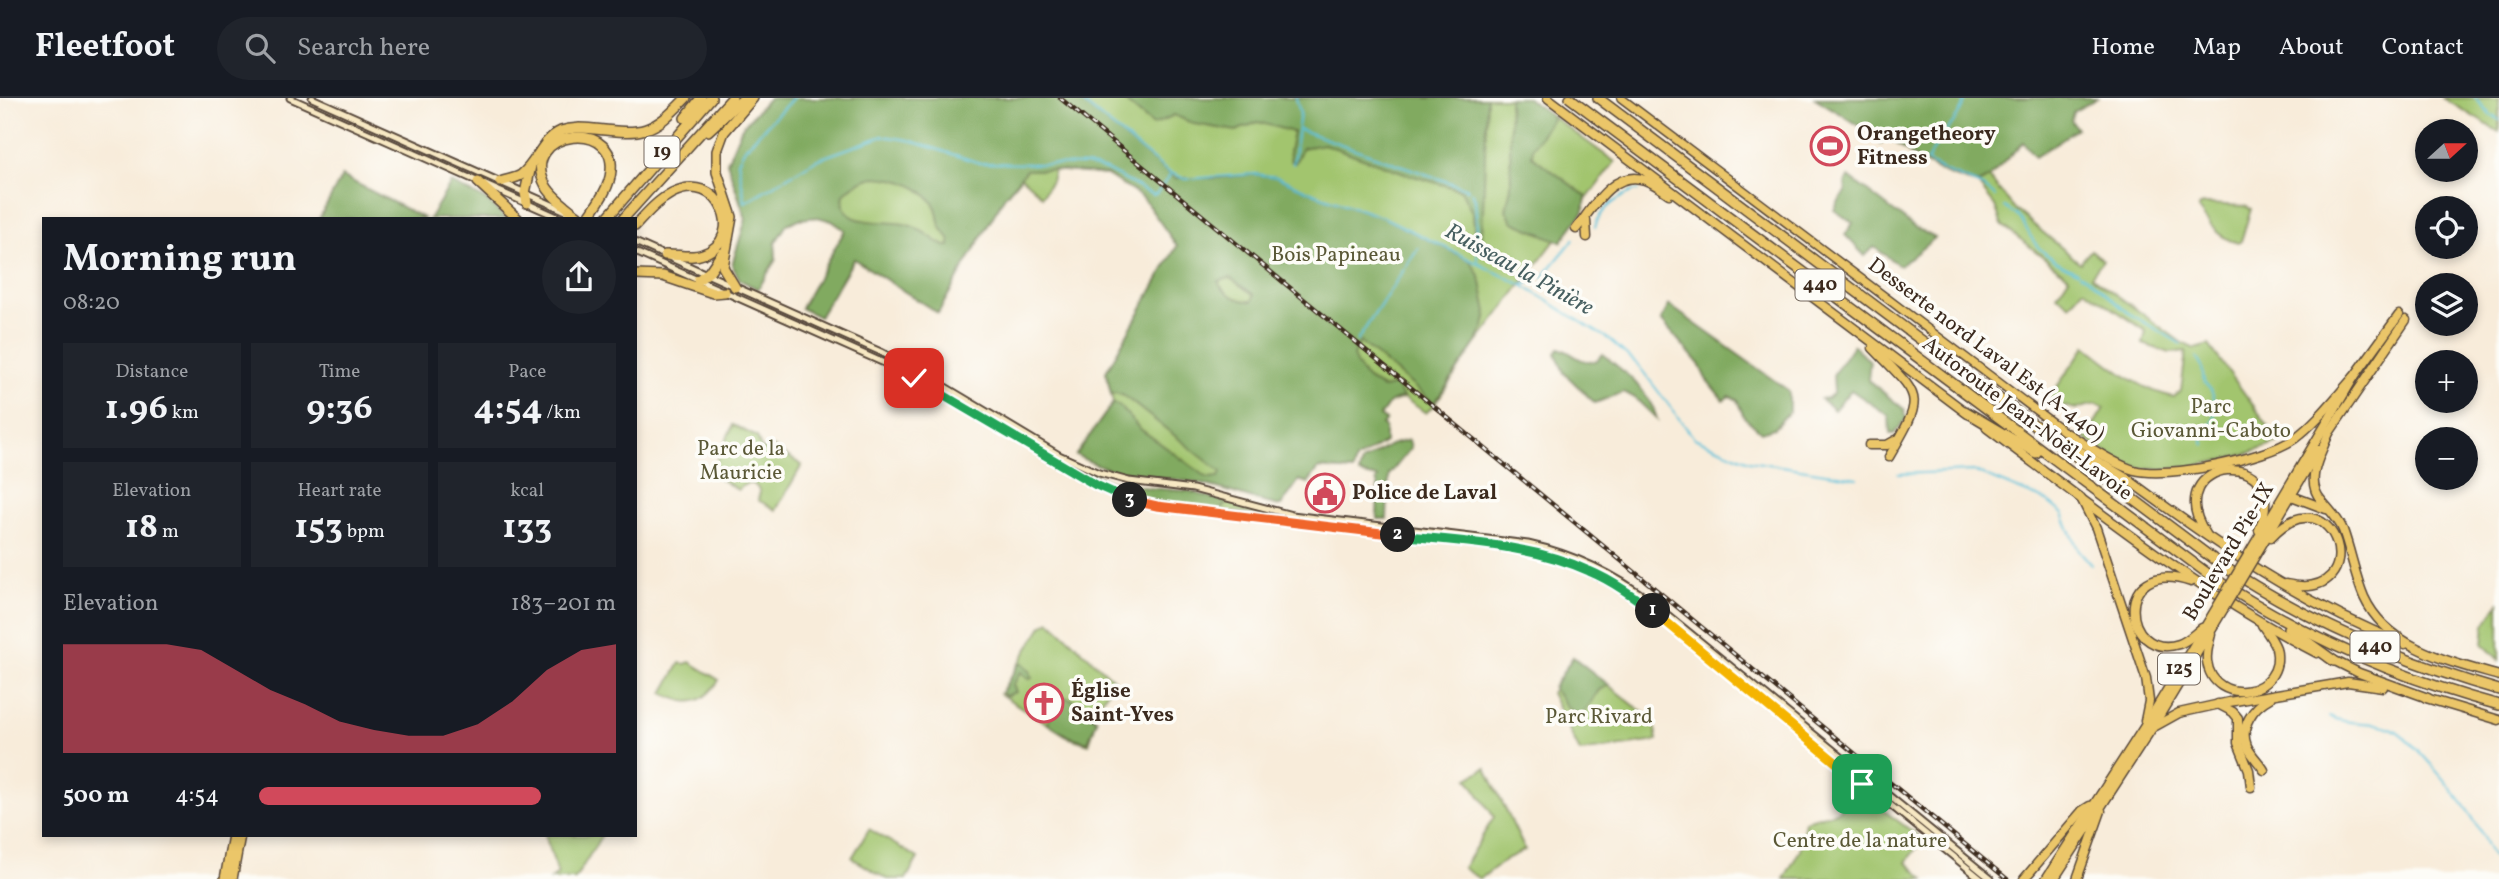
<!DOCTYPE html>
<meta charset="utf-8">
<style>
body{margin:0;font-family:Vollkorn,serif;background:#20242c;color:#f1f3f6;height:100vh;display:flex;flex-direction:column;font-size:26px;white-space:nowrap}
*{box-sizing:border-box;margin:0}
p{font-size:23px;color:#9ea1a6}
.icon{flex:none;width:38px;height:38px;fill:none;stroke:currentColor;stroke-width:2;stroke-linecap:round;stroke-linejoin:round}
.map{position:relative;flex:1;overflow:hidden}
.sheet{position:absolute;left:42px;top:119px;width:595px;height:620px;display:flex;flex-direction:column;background:#171b24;border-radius:0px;box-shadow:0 4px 10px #0003}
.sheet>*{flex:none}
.needle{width:46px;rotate:69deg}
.controls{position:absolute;left:2415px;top:21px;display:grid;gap:14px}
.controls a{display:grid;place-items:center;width:63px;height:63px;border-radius:50%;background:#171b24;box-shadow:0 4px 10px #0003;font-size:35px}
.pin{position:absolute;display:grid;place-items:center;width:60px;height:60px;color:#fff;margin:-30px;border-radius:14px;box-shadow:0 4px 10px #0006}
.km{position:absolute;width:35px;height:35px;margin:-18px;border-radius:50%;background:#222;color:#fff;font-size:19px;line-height:35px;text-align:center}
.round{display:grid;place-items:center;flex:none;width:74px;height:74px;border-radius:37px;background:#20242c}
.summary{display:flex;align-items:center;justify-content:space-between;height:119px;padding:0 21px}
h1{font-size:38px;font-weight:700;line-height:52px}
.figures{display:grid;grid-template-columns:repeat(3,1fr);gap:10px;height:119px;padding:7px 21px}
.figures div{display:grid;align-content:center;border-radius:0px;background:#20242c;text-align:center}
.figures b{font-size:35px;font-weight:700}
.figures small{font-size:19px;font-weight:400}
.figures p{font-size:19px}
.chart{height:196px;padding:14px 21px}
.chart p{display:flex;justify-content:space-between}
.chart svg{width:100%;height:126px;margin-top:7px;fill:#d1495b;opacity:.7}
ul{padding:0 21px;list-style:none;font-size:23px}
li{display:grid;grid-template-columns:112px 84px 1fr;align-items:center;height:52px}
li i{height:18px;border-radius:9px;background:#d1495b}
header{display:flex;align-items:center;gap:42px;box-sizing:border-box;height:98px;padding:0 35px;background:#171b24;border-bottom:2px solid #363941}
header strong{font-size:33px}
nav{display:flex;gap:38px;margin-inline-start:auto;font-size:24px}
.search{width:490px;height:63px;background:#20242c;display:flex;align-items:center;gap:18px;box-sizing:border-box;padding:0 24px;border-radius:38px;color:#9ea1a6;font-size:26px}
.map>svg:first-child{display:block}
</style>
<header>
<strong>Fleetfoot</strong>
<div class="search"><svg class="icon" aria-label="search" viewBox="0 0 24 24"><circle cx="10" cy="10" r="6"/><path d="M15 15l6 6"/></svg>Search here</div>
<nav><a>Home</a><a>Map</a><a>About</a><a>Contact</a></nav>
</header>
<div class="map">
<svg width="2499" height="781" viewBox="0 0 2499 781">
<rect width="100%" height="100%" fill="#fdfcf7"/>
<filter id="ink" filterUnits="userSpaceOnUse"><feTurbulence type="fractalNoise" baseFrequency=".0143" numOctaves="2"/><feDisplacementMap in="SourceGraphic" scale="14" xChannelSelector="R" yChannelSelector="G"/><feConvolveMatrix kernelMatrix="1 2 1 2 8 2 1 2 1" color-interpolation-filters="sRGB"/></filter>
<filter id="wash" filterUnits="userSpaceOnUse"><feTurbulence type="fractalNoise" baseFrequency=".00686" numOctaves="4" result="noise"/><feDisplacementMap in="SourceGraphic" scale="28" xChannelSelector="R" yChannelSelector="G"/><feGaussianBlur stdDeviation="1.57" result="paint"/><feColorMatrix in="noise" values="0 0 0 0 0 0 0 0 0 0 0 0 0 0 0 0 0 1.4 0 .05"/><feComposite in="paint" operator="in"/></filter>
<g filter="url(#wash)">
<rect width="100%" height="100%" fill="#f8ecda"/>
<g fill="#a2c56e" stroke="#6e7846" stroke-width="2">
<path d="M769,0H1527L1615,64L1473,250L1434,307L1426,315L1404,300L1389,305L1380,318L1386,322L1382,327L1385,329V344L1356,362L1353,373L1319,370L1308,385L1299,382L1281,408C1254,403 1229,392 1202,386C1160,376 1114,379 1076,357L1113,305L1106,274L1177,148L1143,100L1107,77L1054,72L1051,83L1042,98L1021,79L1004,99L938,215L854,161L819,219L801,210L845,132L832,123L818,119L799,121L787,126L775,145L776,161L758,191L740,182L732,167L746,121L727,64L742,29Z"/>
<path d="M2443,0H2499V34Z"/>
<path d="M1989,80L2016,112L2080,165L2091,152L2103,162L2091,178L2182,245L2195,251L2209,247L2280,344C2246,358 2168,379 2132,368C2115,362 2100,350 2085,341L2104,310L2096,306L2076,311L2046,304L2086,248C2113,269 2139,292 2174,299L2181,293L2186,253L2170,255L2143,246L2146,233L2084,191L2070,207L2057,197L2069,179L2002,127L1995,108L1978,86Z"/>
<path d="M2205,106L2245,108L2251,111L2241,143L2238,145C2218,140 2210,127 2198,111L2201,107Z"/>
<path d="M733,327L757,339L761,350L766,352L772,349L802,367L776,412L758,402L760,394C755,383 746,384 738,392L711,375Z"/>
<path d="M1227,404L1286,419L1220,413Z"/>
<path d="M2499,505V562L2483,546L2485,527Z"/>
<path d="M1050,523L1114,582L1093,618L1097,622L1089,646L1070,640L1000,596L1042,528Z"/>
<path d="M1573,559L1651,621L1655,630L1657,643L1580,654L1551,595Z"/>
<path d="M690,564L719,582C703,607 688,609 663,595L680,565L685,566Z"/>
<path d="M1486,670L1525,752L1506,761L1480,781L1463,770L1494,719L1468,680Z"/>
<path d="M1859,695L1923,741L1906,764L1925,781H1784L1800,752L1805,723L1836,714Z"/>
<path d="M869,731L918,760L906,781H887L852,760Z"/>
<path d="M545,737H602L575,781H551L558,776Z"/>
</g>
<g fill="#81aa61" stroke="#5e6a40" stroke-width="2" fill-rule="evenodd">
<path d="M769,0H1077L1175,80H1216L1255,76L1277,79L1316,96L1385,120L1470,162L1480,179L1487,214L1484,229L1473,250L1434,305L1360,244L1353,258C1359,275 1368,283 1383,290L1395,287L1403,299L1389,305L1380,318L1386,322L1382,327L1385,329V344L1356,362L1353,373L1319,370L1308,385L1299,382L1281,408C1254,403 1229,392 1202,386C1160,377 1115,379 1076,357L1113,305L1121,309L1139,330L1208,380L1219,379L1221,374L1124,298L1116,295L1111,296L1106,274L1177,148L1143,100L1107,77L1053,72H1026L1004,99L938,215L854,161L819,219L801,210L845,132L832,123L818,119L799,121L787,126L775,145L776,161L758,191L740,182L732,167L746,121L727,64L742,29ZM874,79C898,80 922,86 935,108C939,115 937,123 941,129C945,137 951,139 950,148H945C931,141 923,131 908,127C887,120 837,133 844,96C852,86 862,82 874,79ZM1230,180L1254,197L1252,203C1240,204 1222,195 1218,183Z"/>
<path d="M1121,0H1487L1482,143L1479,145L1475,142L1473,116L1461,92L1413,78L1324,46L1302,50L1295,65L1291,63L1289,53L1293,34L1258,24L1236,33L1194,26L1174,17L1153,27Z"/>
<path d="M1509,0H1527L1553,19L1533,49L1532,58L1586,98L1584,113L1561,144L1513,124L1506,112L1511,88Z"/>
<path d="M1815,0H2097L2073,14L2071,22L2077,31L2035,59L2023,44L1989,80L1978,86C1945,79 1911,61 1888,37L1881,46L1871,35Z"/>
<path d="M342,78L425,121H319Z"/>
<path d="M1849,79L1914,129L1935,140L1900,168L1874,149L1865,158L1845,137L1853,125L1834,112L1846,92L1845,85Z"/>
<path d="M451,85L486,102L506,121H429Z"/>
<path d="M1669,207L1789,293V314L1774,330L1761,334L1744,319L1737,302L1730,298L1723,302L1706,281L1699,266L1661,222Z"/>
<path d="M1853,247L1870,263L1868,282L1905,312L1904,316L1907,320L1894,336H1890L1889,318L1851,292L1834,312L1821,301L1828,300L1834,294L1833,277Z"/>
<path d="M1559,250C1575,255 1577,265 1596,263L1602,256C1623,272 1650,293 1657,321L1635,300L1624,294L1595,305L1564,275L1556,255Z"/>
<path d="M1409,342L1411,350L1389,377L1387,421H1377L1378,387L1376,383L1378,380L1359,376L1362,364L1390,347Z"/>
<path d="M1075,369L1111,383L1149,390L1189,393L1227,404L1220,413C1162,405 1126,402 1074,372Z"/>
<path d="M1573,559L1609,587L1599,592L1581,620L1567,609L1553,590Z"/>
<path d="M1022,565L1030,573L1032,580L1029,581L1021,574L1013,587L1016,594L1005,598L1002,594L1018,567Z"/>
<path d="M1063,599L1071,601L1097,622L1088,644L1068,638L1049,626L1048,623Z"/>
</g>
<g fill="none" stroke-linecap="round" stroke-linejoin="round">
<g stroke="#5cc1da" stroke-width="2">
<path d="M793,0L745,50L738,63L745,104L816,62L883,38L908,42L980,65L1086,67L1106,72L1153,97L1157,95L1170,77"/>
<path d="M1077,0L1167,73L1185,81L1255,76L1277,79L1316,96L1385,120L1522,187L1610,242L1638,267L1694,340L1749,363L1857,380"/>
<path d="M1966,0C1959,23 1937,41 1927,63C1945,78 1982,83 1995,98"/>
<path d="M2475,0L2491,17L2499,22"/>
<path d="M1298,31L1468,91"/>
<path d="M1293,66L1300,15L1296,0"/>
<path d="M1472,94L1475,101L1478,147"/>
<path d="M2004,109C2029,122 2024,134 2039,150C2050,161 2064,168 2078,174"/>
<path d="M1595,129C1599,111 1621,97 1638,92"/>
<path d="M1477,156L1478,165"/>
<path d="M2080,176L2089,181L2127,214L2181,246"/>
<path d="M1542,180L1574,141"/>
<path d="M1523,187L1535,183"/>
<path d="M1357,243L1418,150"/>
<path d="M2196,259L2202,269L2204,284L2211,292L2216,306L2214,321L2202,339L2204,347"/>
<path d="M1898,376L1973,373L2047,403L2063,416L2078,451L2092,467"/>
<path d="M2329,618C2349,629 2373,621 2393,631C2413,641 2467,708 2478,729C2485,742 2489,756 2499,767"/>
</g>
</g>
</g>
<g filter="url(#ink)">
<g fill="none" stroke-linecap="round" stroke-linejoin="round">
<defs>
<g id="secondary">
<path d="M290,0L562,121"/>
<path d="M312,0L568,114"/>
<path d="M635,144L881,254L937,284L1059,357L1099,375L1129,383L1193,391L1292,417L1528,446C1574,456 1615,476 1653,505L1991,781"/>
<path d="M635,154L893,269L1104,392L1135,403L1165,409L1517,451C1568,460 1611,481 1653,513L1981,781"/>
</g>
<path id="primary" d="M1621,0L2070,338"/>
<g id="trunk">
<path d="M1548,0L1968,316"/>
<path d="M1586,122L1587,139"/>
<path d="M1576,131C1592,111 1613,71 1645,82C1653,85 1662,91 1669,96"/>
<path d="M1873,250C1922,301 1926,295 1889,359"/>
<path d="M1987,330C2094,410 2198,494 2317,555"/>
<path d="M2330,332C2323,353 2303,381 2321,402C2329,412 2338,420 2343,432C2351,454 2355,478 2364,499C2387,550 2450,564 2499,578"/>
<path d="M2329,335L2406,222"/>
<path d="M2068,336C2087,347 2113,366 2134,372C2168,381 2265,361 2294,341C2317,324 2335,300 2354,279"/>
<path d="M1869,347H1887L1896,342"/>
<path d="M2130,383C2221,450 2299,504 2405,546"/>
<path d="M2289,397L2326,411"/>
<path d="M2081,400L2096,430L2146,580L2149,603L2145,623"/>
<path d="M2206,436C2156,359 2295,344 2259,432"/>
<path d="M2271,439C2335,371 2377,506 2286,486"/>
<path d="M2248,457L2354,279L2399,217"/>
<path d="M2254,460L2318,352"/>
<path d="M2191,484C2111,457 2122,564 2179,546C2188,543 2194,536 2202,530"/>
<path d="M2211,536C2209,545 2206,554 2207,563C2213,611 2287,598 2276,550C2273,542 2267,534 2262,527"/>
<path d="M2329,560L2359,575L2428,600"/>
<path d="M2426,600L2499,622"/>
<path d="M2218,606L2233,614L2238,620V645L2249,672L2251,689"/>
<path d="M2152,630L2179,615L2229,604L2348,584L2383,589"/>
<path d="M2264,672C2259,664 2251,657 2247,648C2239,629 2253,609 2270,600"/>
<path d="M2024,781L2082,713L2090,708"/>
<path d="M2046,781L2152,617L2217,509"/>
<path d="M2054,781L2152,630L2223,512"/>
<path d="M2077,781L2101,713"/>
</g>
<g id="motorway">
<path d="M1570,0L2215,481C2303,538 2397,580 2499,607"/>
<path d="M1598,0L2220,466C2307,523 2400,564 2499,592"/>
<path d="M685,20L701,0"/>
<path d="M708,33L744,0"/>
<path d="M478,84L518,121"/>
<path d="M500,84C507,81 515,81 521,77C537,65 541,42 561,33C572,29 583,30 594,31C643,36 651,37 686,0"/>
<path d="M527,105L525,95L531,68"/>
<path d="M578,118C567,109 553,100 546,88C515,31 628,17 609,83C605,97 595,109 587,121"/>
<path d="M606,121L711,0"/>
<path d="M623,121L732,0"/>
<path d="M635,128C646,116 657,103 672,95C719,71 748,140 703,156C691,161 677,156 665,157"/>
<path d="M635,177L663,178L713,195L725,194"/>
<path d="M698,182L709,174L722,155"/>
<path d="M735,189L723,169L732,119L717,74V53L724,34L753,0"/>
<path d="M1965,313L2036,355"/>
<path d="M2065,345L2130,383"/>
<path d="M2288,530L2334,563"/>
<path d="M225,781L233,737"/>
<path d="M232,781L240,737"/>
</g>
</defs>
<use href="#secondary" stroke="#57473a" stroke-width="9"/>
<use href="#primary" stroke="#57473a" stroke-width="10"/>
<use href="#trunk" stroke="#57473a" stroke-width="11"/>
<use href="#motorway" stroke="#57473a" stroke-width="12"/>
<use href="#secondary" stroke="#f7e8c3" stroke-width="5"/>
<use href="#primary" stroke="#ebc669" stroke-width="7"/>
<use href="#trunk" stroke="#ebc669" stroke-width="8"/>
<use href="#motorway" stroke="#ebc669" stroke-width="9"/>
<defs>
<path id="rail" d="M1060,0L2007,781"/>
</defs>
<use href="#rail" stroke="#3b2a1e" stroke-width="4.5"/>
<use href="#rail" stroke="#fdfcf7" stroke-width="2" stroke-dasharray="5" stroke-linecap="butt"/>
<defs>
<g id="trunk-bridge">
<path d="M2217,509L2248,457"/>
<path d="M2223,512L2254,460"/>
</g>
</defs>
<use href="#trunk-bridge" stroke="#57473a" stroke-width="11" stroke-linecap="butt"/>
<use href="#trunk-bridge" stroke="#ebc669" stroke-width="8"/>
</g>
</g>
<g fill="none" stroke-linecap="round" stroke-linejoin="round" filter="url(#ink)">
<defs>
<path id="split-1" d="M1653,513L1862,686"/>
<path id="split-2" d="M1398,437C1462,444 1530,446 1589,473C1613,483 1633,498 1653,513"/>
<path id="split-3" d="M1130,402L1157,408L1398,437"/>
<path id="split-4" d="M914,280L1096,387L1130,402"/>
</defs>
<use href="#split-1" stroke="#fff" stroke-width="14"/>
<use href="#split-2" stroke="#fff" stroke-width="14"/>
<use href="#split-3" stroke="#fff" stroke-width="14"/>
<use href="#split-4" stroke="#fff" stroke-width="14"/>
<use href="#split-1" stroke="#f5b400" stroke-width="9"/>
<use href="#split-2" stroke="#22a559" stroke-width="9"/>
<use href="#split-3" stroke="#f0652b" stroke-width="9"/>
<use href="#split-4" stroke="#22a559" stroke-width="9"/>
</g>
<defs>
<symbol id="stadium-ring" viewBox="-11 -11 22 22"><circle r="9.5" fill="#fdfcf7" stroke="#d1495b" stroke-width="1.5"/><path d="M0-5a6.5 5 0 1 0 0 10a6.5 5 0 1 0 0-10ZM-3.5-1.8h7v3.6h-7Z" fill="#d1495b"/></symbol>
<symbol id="civic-ring" viewBox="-11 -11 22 22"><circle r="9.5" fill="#fdfcf7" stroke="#d1495b" stroke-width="1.5"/><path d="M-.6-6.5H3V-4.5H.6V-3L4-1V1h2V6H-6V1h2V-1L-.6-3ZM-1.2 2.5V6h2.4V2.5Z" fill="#d1495b"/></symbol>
<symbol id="church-ring" viewBox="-11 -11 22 22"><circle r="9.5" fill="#fdfcf7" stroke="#d1495b" stroke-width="1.5"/><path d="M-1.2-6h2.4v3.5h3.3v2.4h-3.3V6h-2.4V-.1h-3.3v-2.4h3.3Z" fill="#d1495b"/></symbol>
</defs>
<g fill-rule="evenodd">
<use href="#stadium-ring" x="1808" y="26" width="44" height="44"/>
<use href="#civic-ring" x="1303" y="373" width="44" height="44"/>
<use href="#church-ring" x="1022" y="583" width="44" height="44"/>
</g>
<g text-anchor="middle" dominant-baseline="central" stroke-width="7" stroke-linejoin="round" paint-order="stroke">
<g fill="#fdfcf7" stroke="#75695f" stroke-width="2">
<rect x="644.5" y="38.5" width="35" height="31" rx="5"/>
<rect x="1795.5" y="171.5" width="49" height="31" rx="5"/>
<rect x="2350.5" y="533.5" width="49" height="31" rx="5"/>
<rect x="2158" y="555.5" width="42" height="31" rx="5"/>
</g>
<g font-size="19" font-weight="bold" fill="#3b2a1e">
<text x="662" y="54">19</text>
<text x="1820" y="187">440</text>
<text x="2375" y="549">440</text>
<text x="2179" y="571">125</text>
</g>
<g font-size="21" font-weight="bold" fill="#3b2a1e" stroke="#fdfcf7" text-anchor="start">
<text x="1857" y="36">Orangetheory<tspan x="1857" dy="24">Fitness</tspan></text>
<text x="1352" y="395">Police de Laval</text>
<text x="1071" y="593">Église<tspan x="1071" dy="24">Saint-Yves</tspan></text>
</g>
<g font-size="21" fill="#5a5836" stroke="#fdfcf7">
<text x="1336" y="157">Bois Papineau</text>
<text x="2211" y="309">Parc<tspan x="2211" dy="24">Giovanni-Caboto</tspan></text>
<text x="741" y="351">Parc de la<tspan x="741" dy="24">Mauricie</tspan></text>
<text x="1599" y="619">Parc Rivard</text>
<text x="1860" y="743">Centre de la nature</text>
</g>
<g font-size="21" fill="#3b2a1e" stroke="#fdfcf7">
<text transform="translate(1986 252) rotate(37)">Desserte nord Laval Est (A-440)</text>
<text transform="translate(2027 321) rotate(37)">Autoroute Jean-Noël-Lavoie</text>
<text transform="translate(2229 454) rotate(-59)">Boulevard Pie-IX</text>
</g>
<g font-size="23" font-style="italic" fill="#475f60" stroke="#fdfcf7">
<text transform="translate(1519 172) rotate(29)">Ruisseau la Pinière</text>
</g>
</g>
</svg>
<div class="controls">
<a><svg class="needle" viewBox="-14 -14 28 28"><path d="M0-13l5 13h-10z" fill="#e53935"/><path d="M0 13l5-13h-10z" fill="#9ea1a6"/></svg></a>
<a><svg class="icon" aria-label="locate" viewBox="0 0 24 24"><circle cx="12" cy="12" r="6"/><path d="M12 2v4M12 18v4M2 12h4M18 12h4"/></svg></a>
<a><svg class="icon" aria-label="layers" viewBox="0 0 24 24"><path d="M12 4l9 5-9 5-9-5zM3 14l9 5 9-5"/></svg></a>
<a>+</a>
<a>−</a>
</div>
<div class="pin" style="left:1862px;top:686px;background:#1e9e55"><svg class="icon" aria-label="arrive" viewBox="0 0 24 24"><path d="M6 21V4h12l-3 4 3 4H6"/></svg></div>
<div class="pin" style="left:914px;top:280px;background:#d93025"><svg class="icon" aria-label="check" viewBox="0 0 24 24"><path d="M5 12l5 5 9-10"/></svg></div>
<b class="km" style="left:1653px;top:513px">1</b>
<b class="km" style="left:1398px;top:437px">2</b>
<b class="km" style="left:1130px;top:402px">3</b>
<section class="sheet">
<div class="summary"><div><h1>Morning run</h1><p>08:20</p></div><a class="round"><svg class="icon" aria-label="share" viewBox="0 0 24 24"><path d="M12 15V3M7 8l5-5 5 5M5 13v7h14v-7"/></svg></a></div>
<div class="figures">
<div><p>Distance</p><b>1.96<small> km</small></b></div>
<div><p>Time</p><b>9:36</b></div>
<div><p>Pace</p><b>4:54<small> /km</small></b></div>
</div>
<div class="figures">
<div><p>Elevation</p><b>18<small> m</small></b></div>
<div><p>Heart rate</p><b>153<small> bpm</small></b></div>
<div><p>kcal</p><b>133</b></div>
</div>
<div class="chart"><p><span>Elevation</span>183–201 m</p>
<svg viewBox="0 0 160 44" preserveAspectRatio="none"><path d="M0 44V6L10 6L20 6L30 6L40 8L50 15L60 22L70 27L80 33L90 36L100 38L110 38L120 34L130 26L140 15L150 8L160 6V44z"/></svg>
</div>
<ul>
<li><b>500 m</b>4:54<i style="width:79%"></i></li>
</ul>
</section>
</div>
